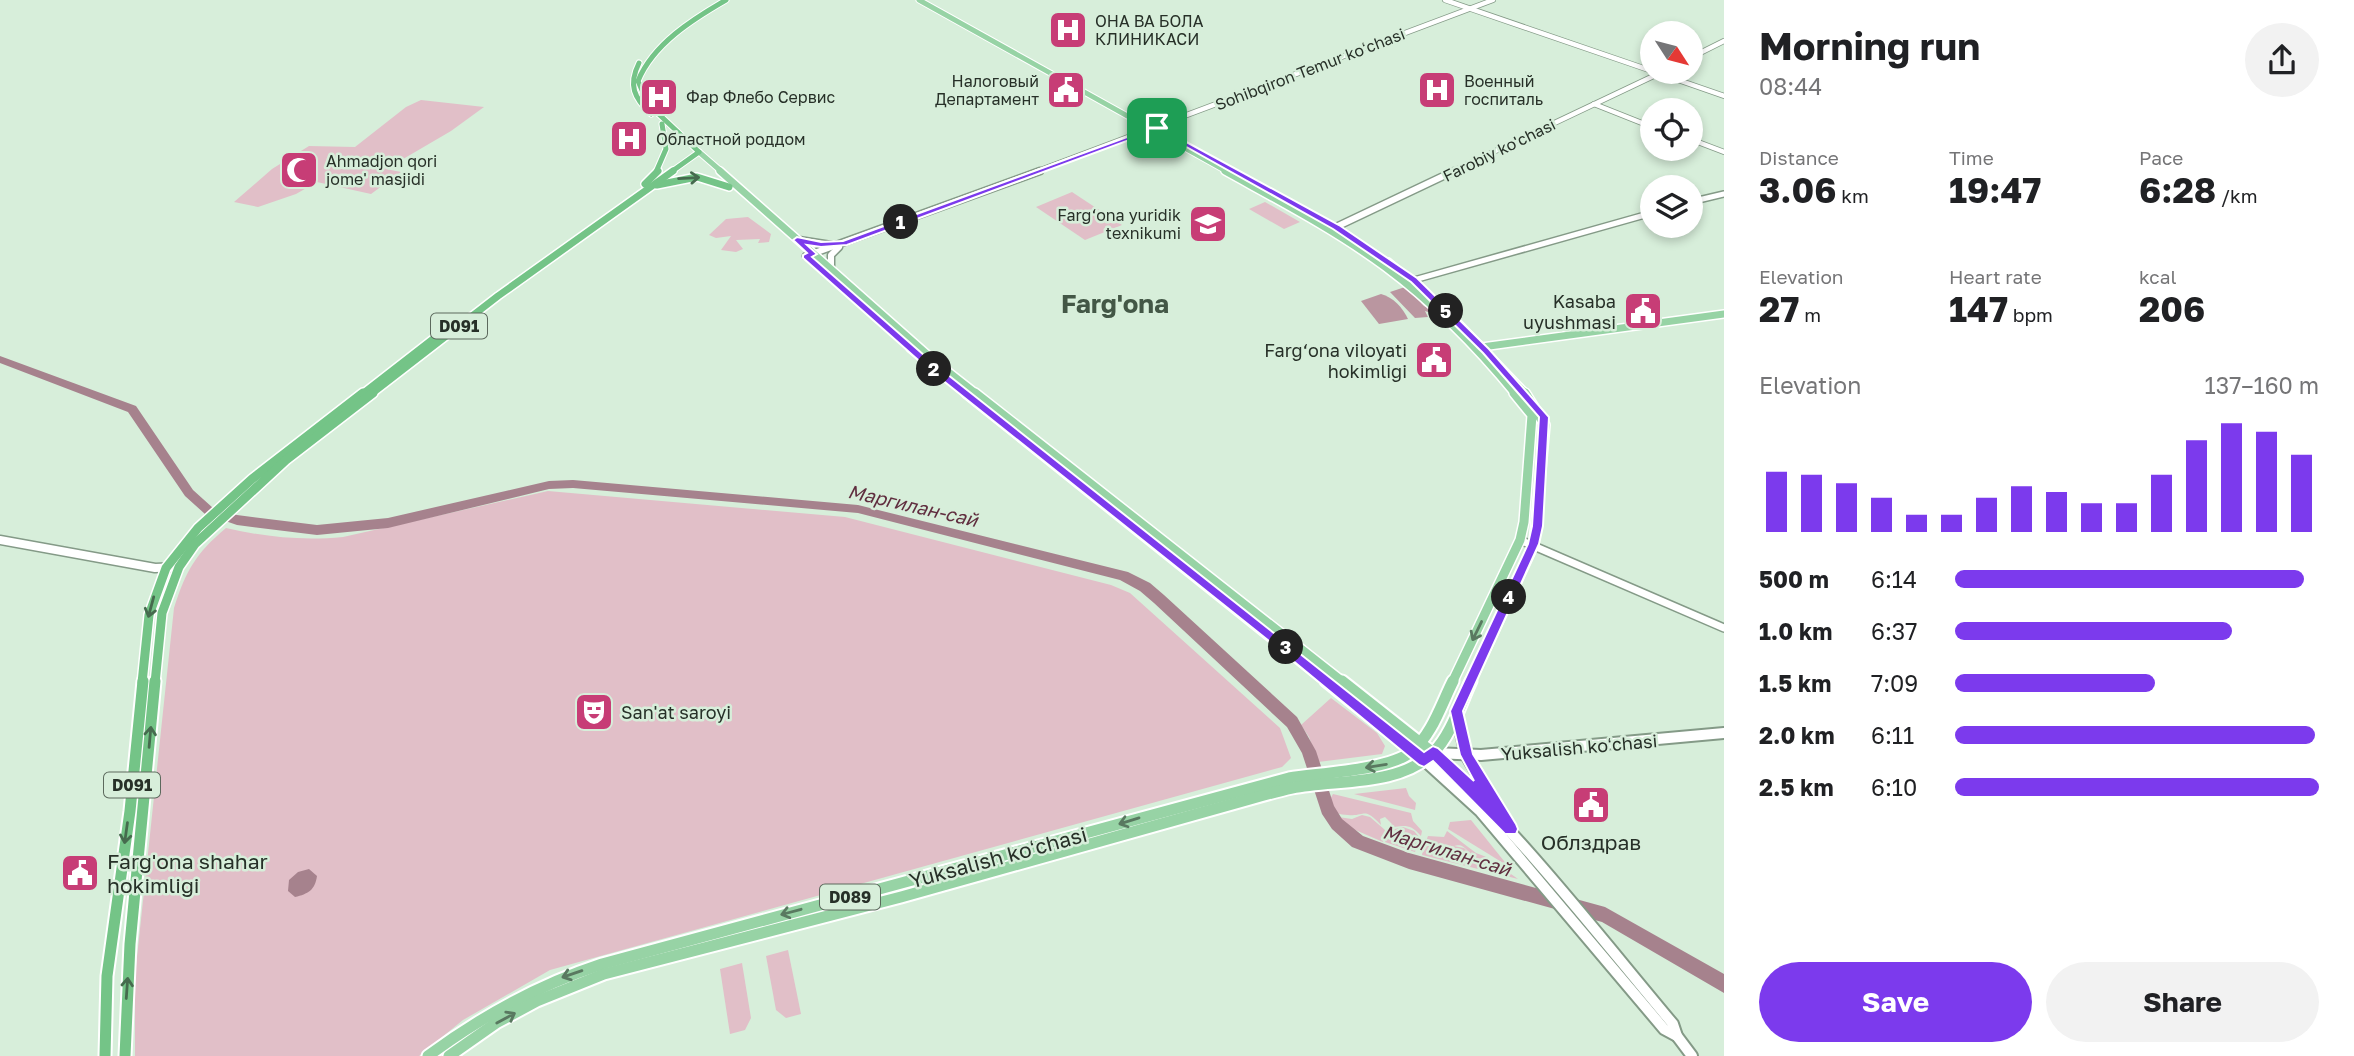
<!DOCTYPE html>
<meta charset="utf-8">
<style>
body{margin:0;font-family:"Golos Text",sans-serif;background:#f2f2f2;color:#202124;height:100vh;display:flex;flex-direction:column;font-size:26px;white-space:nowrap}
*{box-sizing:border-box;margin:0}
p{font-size:23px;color:#757577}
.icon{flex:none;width:38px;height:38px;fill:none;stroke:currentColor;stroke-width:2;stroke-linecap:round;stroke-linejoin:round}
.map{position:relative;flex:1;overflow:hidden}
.details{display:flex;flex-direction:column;background:#fff;width:630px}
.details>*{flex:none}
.needle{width:46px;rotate:126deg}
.tools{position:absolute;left:1640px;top:21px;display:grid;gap:14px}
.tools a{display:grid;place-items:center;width:63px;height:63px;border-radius:50%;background:#fff;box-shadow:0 4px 10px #0003;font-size:35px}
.pin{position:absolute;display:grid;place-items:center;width:60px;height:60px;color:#fff;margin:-30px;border-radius:14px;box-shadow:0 4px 10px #0006}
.km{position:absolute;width:35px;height:35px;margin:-18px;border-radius:50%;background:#222;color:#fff;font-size:19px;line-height:35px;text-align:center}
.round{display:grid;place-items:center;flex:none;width:74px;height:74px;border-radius:37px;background:#f2f2f2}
.headline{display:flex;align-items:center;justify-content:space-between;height:119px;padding:0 35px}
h1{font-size:38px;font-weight:700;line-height:52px}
.metrics{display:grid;grid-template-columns:repeat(3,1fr);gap:10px;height:119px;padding:7px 35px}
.metrics div{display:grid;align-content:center}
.metrics b{font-size:35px;font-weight:700}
.metrics small{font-size:19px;font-weight:400}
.metrics p{font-size:19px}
.chart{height:196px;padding:14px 35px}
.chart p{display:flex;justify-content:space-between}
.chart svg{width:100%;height:126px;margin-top:7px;stroke:#7c3aed;stroke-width:6}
.action{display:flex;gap:14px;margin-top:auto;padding:14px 35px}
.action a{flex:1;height:80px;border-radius:42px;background:#7c3aed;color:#fff;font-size:28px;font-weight:700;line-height:80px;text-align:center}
.action a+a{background:#f2f2f2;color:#202124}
ul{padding:0 35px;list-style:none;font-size:23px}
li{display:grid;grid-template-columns:112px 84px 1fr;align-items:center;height:52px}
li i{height:18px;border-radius:9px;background:#7c3aed}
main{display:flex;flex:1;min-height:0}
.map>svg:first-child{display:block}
</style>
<main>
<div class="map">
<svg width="1724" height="1056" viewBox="0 0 1724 1056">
<rect width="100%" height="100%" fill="#d7eeda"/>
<g fill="#e1bfc8">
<path d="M421,100L484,107L451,131L386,169L401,172L371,194L317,182L296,194L258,207L234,202L272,169L309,146L355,147L406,107Z"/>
<path d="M1072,192L1122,225L1085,240L1036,207Z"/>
<path d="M1265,202L1300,222L1284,229L1249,209Z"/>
<path d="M748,217L771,234L769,242L758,243L760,239L736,240L743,249L736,252L721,250L731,236L716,238L709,235L726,219Z"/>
<path d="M548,491L845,517L1111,585L1130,593L1280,728L1291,758L1282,767L550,970L463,1020L419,1056H135V976L174,608C186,571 195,554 226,528C265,537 302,541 343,537Z"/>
<path d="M1331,698L1377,733L1385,746L1382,754L1318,762L1309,737L1301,725Z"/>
<path d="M1406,788L1409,796L1416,803L1415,810L1354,794Z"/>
<path d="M1333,794L1411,813L1413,821L1422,831L1421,836C1410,822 1402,826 1387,828L1392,824L1385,817L1380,819L1381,825C1363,806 1366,817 1348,815C1344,815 1340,814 1336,813L1329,801Z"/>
<path d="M1362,815L1370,817L1385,830L1383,842L1353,829L1338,817L1352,819Z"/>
<path d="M1471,820L1508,866L1448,829L1450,822Z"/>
<path d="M1403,827L1414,831L1420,838L1415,852L1385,842L1387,831Z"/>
<path d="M1447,831L1476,853L1489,858L1478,859C1458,845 1467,841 1442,850L1426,841L1428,836L1444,837Z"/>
<path d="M1424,842C1434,851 1443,855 1454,846L1464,848L1478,861L1491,860L1518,879L1422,855Z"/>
<path d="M788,950L801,1014L786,1018L776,1010L766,956Z"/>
<path d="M742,963L751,1018L745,1030L730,1034L720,969Z"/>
</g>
<g fill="#ba96a0">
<path d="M1405,287C1414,291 1418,300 1424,306C1427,308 1431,309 1434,311L1431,313L1425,311L1428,317L1415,318L1390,292Z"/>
<path d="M1381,294C1393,297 1403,308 1408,319L1379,324L1361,301Z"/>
</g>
<path fill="#a6828d" d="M309,869L317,876C315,890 308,894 295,897L288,891L289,880L298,872Z"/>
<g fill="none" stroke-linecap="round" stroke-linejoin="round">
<path fill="#a6828d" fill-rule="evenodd" d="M0,356L136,406L193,490L213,508L237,515L317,525L388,518L549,481L573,480L858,505L1128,572L1150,583L1164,595L1297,717L1316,751L1334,806L1342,819L1363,836L1409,853L1605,907L1724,974V993L1602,922L1409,869L1352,847L1332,829L1322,814L1302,753L1287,727L1154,603L1140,591L1120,580L858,513L573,488L549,489L388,528L317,535L237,525L205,514L185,496L128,412L0,363Z"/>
<defs>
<path id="tertiary-far2" d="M1658,73L1724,96"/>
<g id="tertiary-far1">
<path d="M1690,202L1724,194"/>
<path d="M1407,282L1652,213"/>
</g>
<path id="tertiary" d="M1520,540L1724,628"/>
<g id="secondary-far3">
<path d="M1445,0L1652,71"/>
<path d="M1690,58L1724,41"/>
<path d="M1594,104L1652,127"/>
<path d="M1690,139L1724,152"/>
<path d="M1035,172L1493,0"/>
<path d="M1451,172L1662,72"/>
</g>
<g id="secondary-far2">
<path d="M1336,227L1454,171"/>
<path d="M799,240L831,245"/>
<path d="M806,256L1040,171"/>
<path d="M831,270V255L839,247"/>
</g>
<path id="secondary-far1" d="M0,540L155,568L179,567"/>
<g id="secondary">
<path d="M1457,716L1466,755L1498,809"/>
<path d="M1433,753C1522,836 1595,931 1673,1024L1677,1036L1692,1056"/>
<path d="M1434,753L1481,755L1724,733"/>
<path d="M1424,760L1480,811L1664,1029L1677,1036"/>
</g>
<g id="primary-far3">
<path d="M919,0L1228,172"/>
<path d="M699,152L722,172"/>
</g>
<g id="primary-far2">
<path d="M720,171L936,362L978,395"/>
<path d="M1225,171C1279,201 1335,230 1385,267C1432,302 1479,350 1516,395"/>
<path d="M1388,262L1450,315L1527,395"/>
<path d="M1482,347L1724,314"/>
<path d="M910,348L968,395"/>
</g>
<g id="primary-far1">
<path d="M966,393L1328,683"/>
<path d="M975,393L1344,683"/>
<path d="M1452,683L1520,540L1524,522L1532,415L1514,393"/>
<path d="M1470,683L1534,544L1545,425L1525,393"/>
</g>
<g id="primary">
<path d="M1326,681L1424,760"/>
<path d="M1342,681L1433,753"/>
<path d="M428,1056C482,1016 538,985 602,964L1289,778C1320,773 1389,770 1411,752C1432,735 1441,705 1453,681"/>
<path d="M449,1056L496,1023L537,1001L604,974L901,897L1250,799C1264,795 1278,791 1292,788C1336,779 1398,787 1433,753C1451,735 1460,705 1471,681"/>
</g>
<g id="trunk-far3">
<path d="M639,63C628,85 634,98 651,114"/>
<path d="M656,172L666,149L662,124"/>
<path d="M671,172L699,152L648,104L638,81C653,44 693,19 726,0"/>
</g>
<g id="trunk-far2">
<path d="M645,184L658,171"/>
<path d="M657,185L697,177L729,187"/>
<path d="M361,395L451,325"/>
<path d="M370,395L498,296L673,171"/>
</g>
<g id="trunk-far1">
<path d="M142,683L149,615L166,568L198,528L252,479L363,393"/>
<path d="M155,683L162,613L179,567L195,544L286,460L373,393"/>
</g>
<g id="trunk">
<path d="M105,1056L107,976L130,811L143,681"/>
<path d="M125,1056L130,944L155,681"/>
</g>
</defs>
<use href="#tertiary-far2" stroke="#849a87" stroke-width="6"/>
<use href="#tertiary-far1" stroke="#849a87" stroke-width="8"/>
<use href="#tertiary" stroke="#849a87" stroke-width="10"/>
<use href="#secondary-far3" stroke="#849a87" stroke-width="6"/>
<use href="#secondary-far2" stroke="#849a87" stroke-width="9"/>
<use href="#secondary-far1" stroke="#849a87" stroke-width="11"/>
<use href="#secondary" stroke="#849a87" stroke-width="14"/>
<use href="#primary-far3" stroke="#fff" stroke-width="7"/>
<use href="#primary-far2" stroke="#fff" stroke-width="10"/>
<use href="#primary-far1" stroke="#fff" stroke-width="12"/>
<use href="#primary" stroke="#fff" stroke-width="15"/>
<use href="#trunk-far3" stroke="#fff" stroke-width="7"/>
<use href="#trunk-far2" stroke="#fff" stroke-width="10"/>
<use href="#trunk-far1" stroke="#fff" stroke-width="12"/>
<use href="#trunk" stroke="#fff" stroke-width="15"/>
<use href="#tertiary-far2" stroke="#fff" stroke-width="4.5"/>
<use href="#tertiary-far1" stroke="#fff" stroke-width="5"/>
<use href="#tertiary" stroke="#fff" stroke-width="7"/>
<use href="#secondary-far3" stroke="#fff" stroke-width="4.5"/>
<use href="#secondary-far2" stroke="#fff" stroke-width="6"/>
<use href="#secondary-far1" stroke="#fff" stroke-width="8"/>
<use href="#secondary" stroke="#fff" stroke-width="10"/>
<use href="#primary-far3" stroke="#97d3a5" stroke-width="5"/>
<use href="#primary-far2" stroke="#97d3a5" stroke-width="7"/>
<use href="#primary-far1" stroke="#97d3a5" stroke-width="9"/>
<use href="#primary" stroke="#97d3a5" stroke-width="11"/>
<use href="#trunk-far3" stroke="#74c487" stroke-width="5"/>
<use href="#trunk-far2" stroke="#74c487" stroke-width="7"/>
<use href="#trunk-far1" stroke="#74c487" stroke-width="9"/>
<use href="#trunk" stroke="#74c487" stroke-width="11"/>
</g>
<defs><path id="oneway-shaft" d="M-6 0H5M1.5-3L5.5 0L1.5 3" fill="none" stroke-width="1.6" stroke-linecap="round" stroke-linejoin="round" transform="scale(1.75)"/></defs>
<g stroke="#466b4e">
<use href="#oneway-shaft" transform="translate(689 178) rotate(-3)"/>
<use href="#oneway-shaft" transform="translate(151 607) rotate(105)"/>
<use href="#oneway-shaft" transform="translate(150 737) rotate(-85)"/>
<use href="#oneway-shaft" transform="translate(126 833) rotate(98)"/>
<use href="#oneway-shaft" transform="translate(127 988) rotate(-86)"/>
</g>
<g stroke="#597960">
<use href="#oneway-shaft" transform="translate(1477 631) rotate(116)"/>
<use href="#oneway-shaft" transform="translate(1376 766) rotate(171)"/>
<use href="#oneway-shaft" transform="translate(1129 821) rotate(163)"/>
<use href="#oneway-shaft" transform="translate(791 912) rotate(165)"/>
<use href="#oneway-shaft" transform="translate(572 974) rotate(161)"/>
<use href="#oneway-shaft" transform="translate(506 1018) rotate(-29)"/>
</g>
<path fill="#7c3aed" stroke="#fff" stroke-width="2" fill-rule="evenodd" d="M1157,126L1339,225L1417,278L1489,349L1549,417L1543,526L1539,544L1463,711L1473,754L1516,824L1518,829L1516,834H1505L1433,761L1424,767L1419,765L1269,641L926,367L803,258V255L807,253L793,240L797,237L821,242L843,241ZM1156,130L1333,229L1411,282L1483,353L1539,417L1532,526L1528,544L1450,711L1460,755L1474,781L1438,748L1433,746L1424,752L933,363L812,257L817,254L807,245L821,247L847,245Z"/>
<defs>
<symbol id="hospital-square" viewBox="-11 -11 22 22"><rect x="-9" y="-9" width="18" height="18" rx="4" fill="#c73d76" stroke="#d7eeda"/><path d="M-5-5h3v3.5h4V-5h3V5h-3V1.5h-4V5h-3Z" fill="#fff"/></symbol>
<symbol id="civic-square" viewBox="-11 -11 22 22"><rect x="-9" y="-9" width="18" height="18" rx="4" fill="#c73d76" stroke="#d7eeda"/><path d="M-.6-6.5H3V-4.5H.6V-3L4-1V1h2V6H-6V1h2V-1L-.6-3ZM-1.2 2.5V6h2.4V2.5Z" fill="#fff"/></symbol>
<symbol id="mosque-square" viewBox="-11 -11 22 22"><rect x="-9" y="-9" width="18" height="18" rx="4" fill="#c73d76" stroke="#d7eeda"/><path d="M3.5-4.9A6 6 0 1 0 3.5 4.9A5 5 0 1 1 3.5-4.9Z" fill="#fff"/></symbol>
<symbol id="university-square" viewBox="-11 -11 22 22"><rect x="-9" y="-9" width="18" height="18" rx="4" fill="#c73d76" stroke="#d7eeda"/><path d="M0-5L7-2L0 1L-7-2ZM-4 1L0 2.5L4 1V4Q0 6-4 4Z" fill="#fff"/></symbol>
<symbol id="theatre-square" viewBox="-11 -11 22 22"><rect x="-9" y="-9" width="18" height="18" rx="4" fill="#c73d76" stroke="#d7eeda"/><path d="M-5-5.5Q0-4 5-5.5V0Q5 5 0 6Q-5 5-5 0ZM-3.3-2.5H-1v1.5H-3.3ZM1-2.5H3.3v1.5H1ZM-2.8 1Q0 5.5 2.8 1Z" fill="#fff"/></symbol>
</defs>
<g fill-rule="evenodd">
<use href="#hospital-square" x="1046" y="8" width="44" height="44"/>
<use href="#civic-square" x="1044" y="68" width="44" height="44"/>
<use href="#hospital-square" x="1415" y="68" width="44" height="44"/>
<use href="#hospital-square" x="637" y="75" width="44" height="44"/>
<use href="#hospital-square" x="607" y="117" width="44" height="44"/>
<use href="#mosque-square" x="277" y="148" width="44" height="44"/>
<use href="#university-square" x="1186" y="202" width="44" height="44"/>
<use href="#civic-square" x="1621" y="289" width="44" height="44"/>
<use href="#civic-square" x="1412" y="338" width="44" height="44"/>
<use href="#theatre-square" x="572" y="690" width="44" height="44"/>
<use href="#civic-square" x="1569" y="783" width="44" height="44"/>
<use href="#civic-square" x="58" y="851" width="44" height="44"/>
</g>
<g text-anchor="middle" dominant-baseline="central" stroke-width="5" stroke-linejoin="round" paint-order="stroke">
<g font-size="16" fill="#273028" stroke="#d7eeda" text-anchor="start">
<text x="1095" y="21">ОНА ВА БОЛА<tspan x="1095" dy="18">КЛИНИКАСИ</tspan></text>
<text x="1039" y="81" text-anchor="end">Налоговый<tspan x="1039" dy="18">Департамент</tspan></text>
<text x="1464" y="81">Военный<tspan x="1464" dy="18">госпиталь</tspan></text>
<text x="686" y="97">Фар Флебо Сервис</text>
<text x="656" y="139">Областной роддом</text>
<text x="326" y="161">Ahmadjon qori<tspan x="326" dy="18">jome' masjidi</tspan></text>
<text x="1181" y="215" text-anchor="end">Farg‘ona yuridik<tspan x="1181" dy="18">texnikumi</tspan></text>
</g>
<g font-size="16" fill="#273028" stroke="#d7eeda">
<text transform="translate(1310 69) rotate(-21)">Sohibqiron Temur koʻchasi</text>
<text transform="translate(1499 150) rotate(-26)">Farobiy ko'chasi</text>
</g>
<g fill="#d7eeda" stroke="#5c695d" stroke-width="2">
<rect x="431" y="313.5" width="56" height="25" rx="5"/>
<rect x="104" y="772.5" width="56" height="25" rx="5"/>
<rect x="820" y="884.5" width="60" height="25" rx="5"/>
</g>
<g font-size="16" font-weight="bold" fill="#273028">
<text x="459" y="326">D091</text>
<text x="132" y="785">D091</text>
<text x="850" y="897">D089</text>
</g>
<g font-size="18" fill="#273028" stroke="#d7eeda" text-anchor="end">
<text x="1616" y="301">Kasaba<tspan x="1616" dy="21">uyushmasi</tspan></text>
<text x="1407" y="350">Farg‘ona viloyati<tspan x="1407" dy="21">hokimligi</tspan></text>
<text x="621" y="712" text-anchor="start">San'at saroyi</text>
</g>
<g font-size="18" fill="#273028" stroke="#d7eeda">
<text transform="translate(1579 747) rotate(-5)">Yuksalish koʻchasi</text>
</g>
<g font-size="19" font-style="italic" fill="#602e3f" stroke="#d7eeda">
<text transform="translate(913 505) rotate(13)">Маргилан-сай</text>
<text transform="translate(1447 850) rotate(17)">Маргилан-сай</text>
</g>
<g font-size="21" fill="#273028" stroke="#d7eeda">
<text x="1591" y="842">Облздрав</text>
<text x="107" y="861" text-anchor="start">Farg'ona shahar<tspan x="107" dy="24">hokimligi</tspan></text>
</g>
<g font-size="21" fill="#273028" stroke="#d7eeda">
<text transform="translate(998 857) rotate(-15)">Yuksalish koʻchasi</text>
</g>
<g font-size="26" font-weight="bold" fill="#435746" stroke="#d7eeda">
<text x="1115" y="303">Farg'ona</text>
</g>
</g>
</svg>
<div class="tools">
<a><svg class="needle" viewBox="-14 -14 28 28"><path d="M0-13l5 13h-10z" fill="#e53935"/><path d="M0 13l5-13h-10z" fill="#757577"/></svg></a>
<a><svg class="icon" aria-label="locate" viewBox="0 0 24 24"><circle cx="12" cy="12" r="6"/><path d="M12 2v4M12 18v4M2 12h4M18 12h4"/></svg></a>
<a><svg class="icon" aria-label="layers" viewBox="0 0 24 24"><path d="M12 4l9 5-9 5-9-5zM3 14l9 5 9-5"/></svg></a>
</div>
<div class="pin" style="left:1157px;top:128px;background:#1e9e55"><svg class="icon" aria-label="arrive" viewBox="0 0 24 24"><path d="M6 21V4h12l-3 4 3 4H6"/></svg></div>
<b class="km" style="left:901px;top:222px">1</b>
<b class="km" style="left:934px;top:369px">2</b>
<b class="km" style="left:1286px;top:647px">3</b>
<b class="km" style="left:1509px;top:597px">4</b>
<b class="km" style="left:1446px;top:311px">5</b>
</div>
<section class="details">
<div class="headline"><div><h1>Morning run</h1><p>08:44</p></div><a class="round"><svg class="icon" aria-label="share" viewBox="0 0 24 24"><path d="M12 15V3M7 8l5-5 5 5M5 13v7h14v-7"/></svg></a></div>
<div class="metrics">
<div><p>Distance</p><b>3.06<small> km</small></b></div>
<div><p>Time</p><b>19:47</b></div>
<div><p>Pace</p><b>6:28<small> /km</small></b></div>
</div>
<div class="metrics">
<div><p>Elevation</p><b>27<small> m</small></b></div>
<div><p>Heart rate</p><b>147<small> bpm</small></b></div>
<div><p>kcal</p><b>206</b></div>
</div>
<div class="chart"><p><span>Elevation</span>137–160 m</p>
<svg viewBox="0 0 160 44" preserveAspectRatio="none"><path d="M5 44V23M15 44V24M25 44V27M35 44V32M45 44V38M55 44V38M65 44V32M75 44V28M85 44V30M95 44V34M105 44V34M115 44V24M125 44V12M135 44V6M145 44V9M155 44V17"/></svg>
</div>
<ul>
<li><b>500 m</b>6:14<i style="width:96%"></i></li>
<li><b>1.0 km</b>6:37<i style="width:76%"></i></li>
<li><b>1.5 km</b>7:09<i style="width:55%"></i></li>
<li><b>2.0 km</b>6:11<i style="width:99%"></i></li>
<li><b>2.5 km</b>6:10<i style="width:100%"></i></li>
</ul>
<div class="action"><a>Save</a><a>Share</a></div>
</section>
</main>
